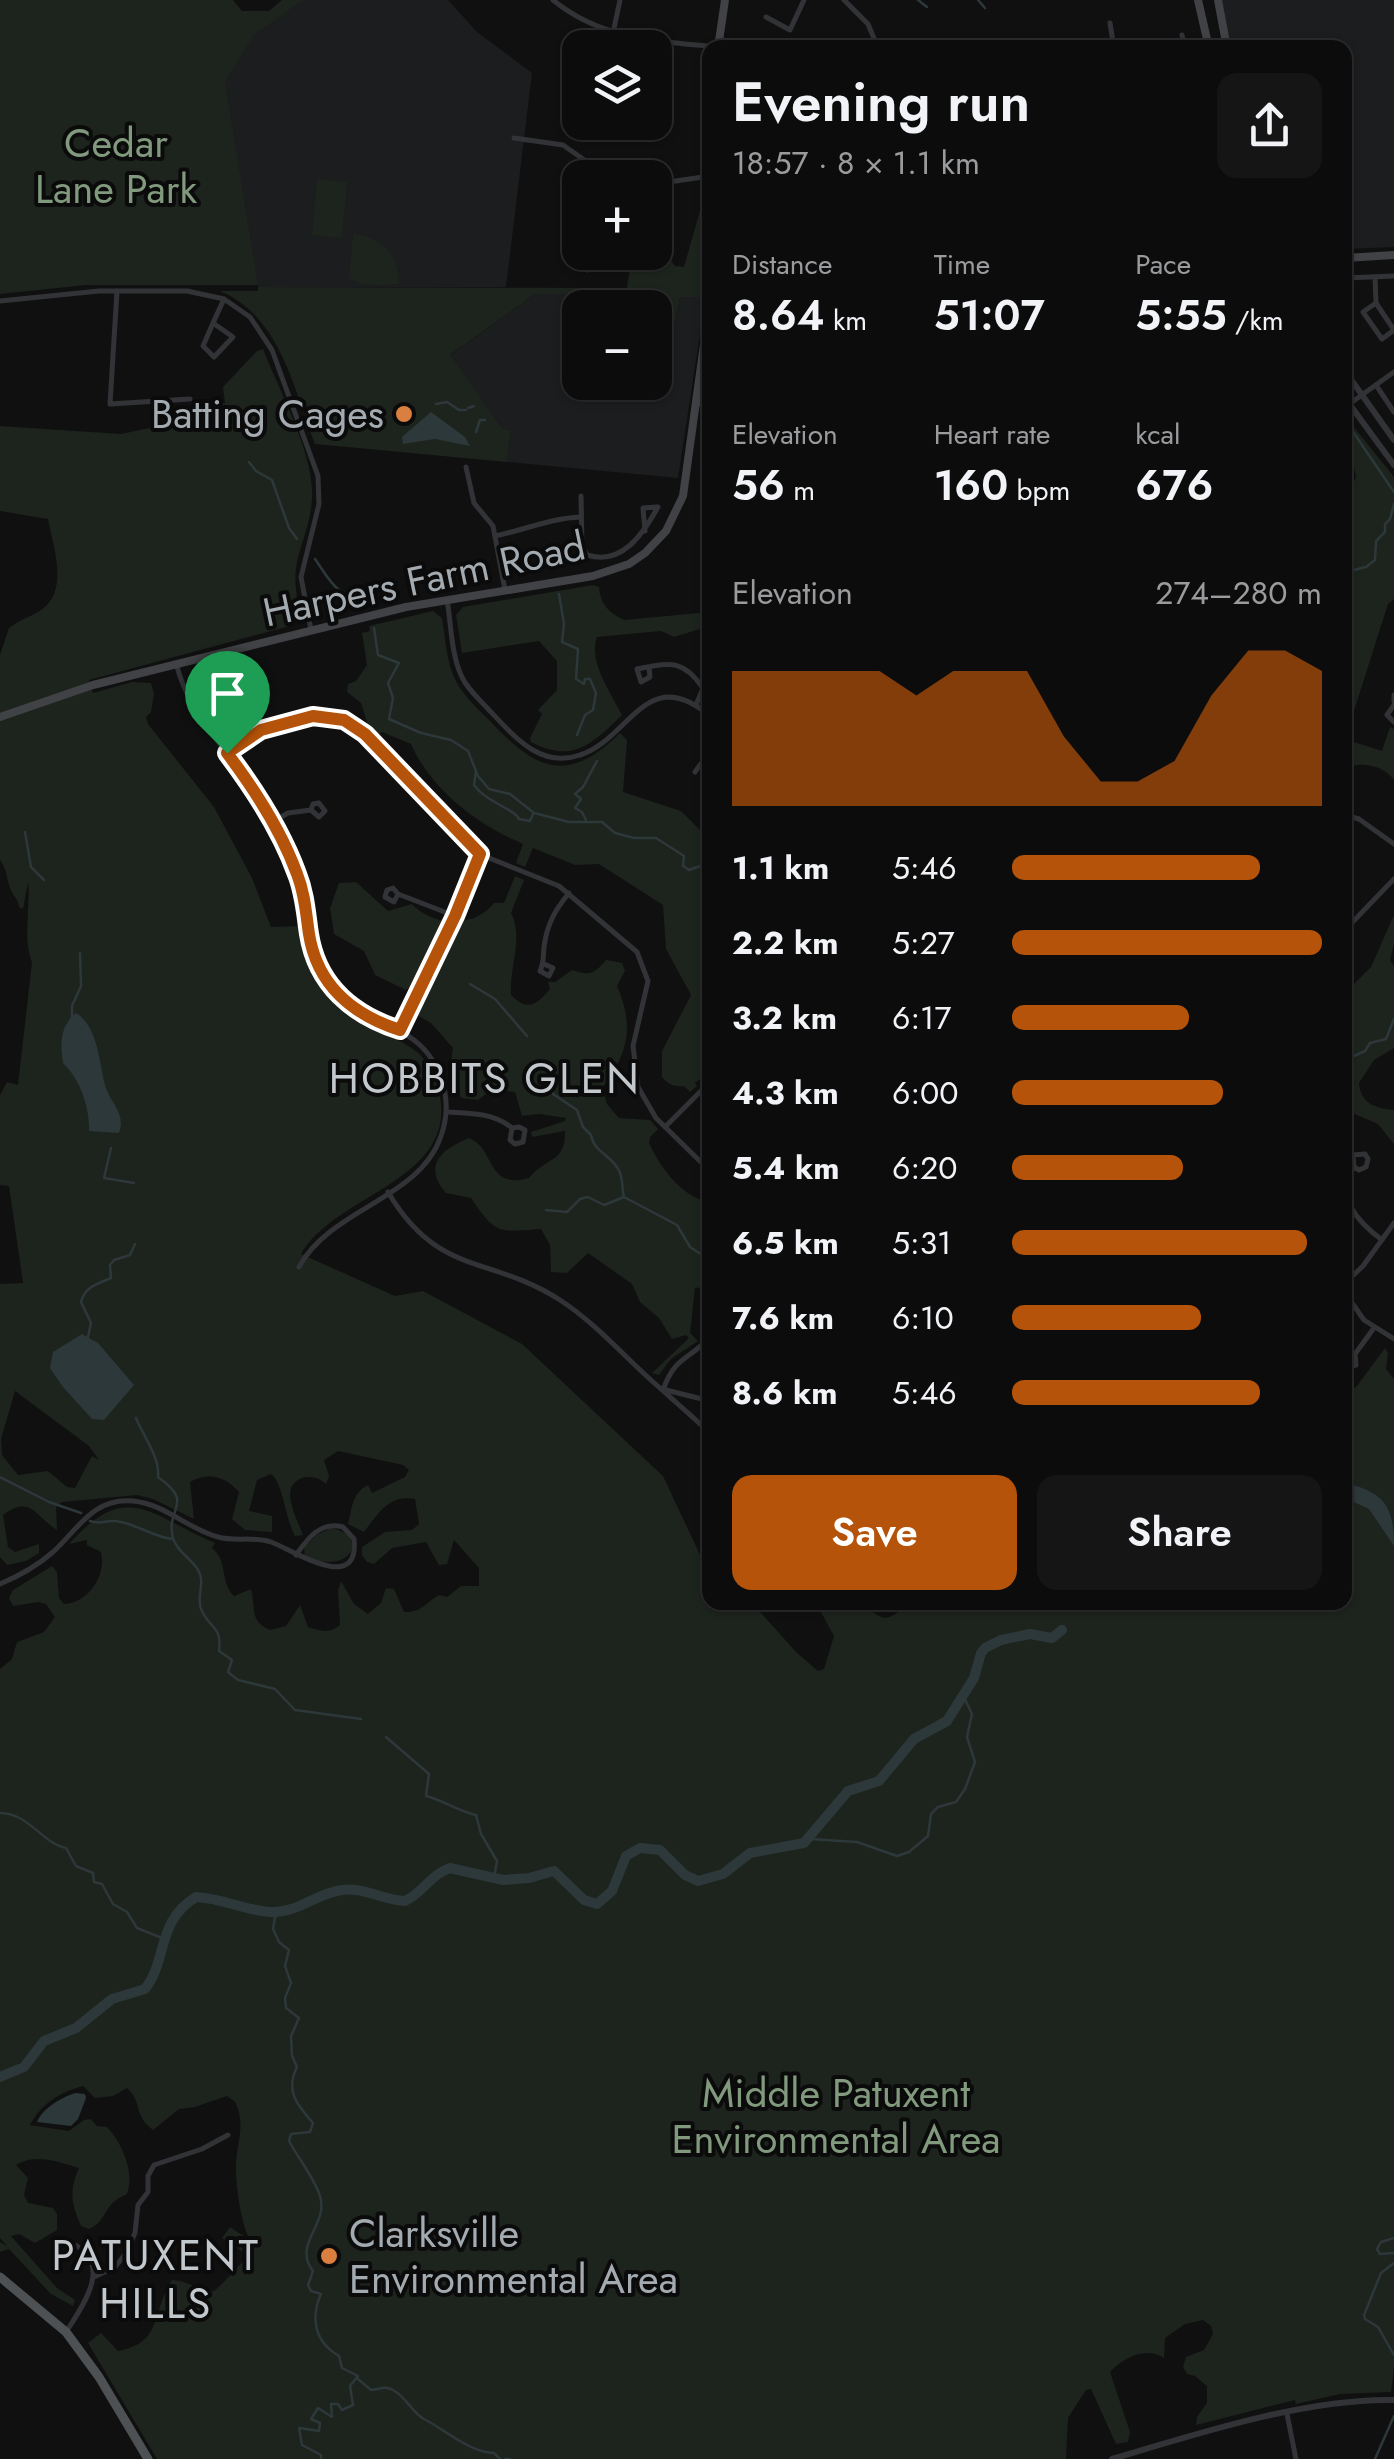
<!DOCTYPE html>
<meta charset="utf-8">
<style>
body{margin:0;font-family:Jost,sans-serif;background:#151516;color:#f1f3f6;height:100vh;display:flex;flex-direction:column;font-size:38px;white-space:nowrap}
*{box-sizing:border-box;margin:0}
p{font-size:32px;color:#9a9b9d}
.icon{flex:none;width:55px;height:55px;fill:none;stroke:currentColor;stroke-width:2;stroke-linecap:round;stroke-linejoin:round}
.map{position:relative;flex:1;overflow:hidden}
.panel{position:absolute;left:702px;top:40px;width:650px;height:1570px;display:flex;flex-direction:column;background:#0c0c0d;border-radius:20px;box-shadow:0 2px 8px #0004,0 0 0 2px #2c2c2e}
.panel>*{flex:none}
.controls{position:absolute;left:562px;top:30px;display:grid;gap:20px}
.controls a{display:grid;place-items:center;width:110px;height:110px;border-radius:20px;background:#0c0c0d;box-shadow:0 2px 8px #0004,0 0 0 2px #2c2c2e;font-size:50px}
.pin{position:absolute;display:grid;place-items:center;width:85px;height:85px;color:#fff;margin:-102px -42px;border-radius:50% 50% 50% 0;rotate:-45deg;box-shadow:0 0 10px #0007}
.pin .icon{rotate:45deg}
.round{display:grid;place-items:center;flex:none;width:105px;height:105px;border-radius:20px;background:#151516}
.overview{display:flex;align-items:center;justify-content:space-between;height:170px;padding:0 30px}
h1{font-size:55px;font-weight:600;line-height:75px}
.figures{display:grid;grid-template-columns:repeat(3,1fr);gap:15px;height:170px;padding:10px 30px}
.figures div{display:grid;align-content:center}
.figures b{font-size:42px;font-weight:600}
.figures small{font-size:28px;font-weight:400}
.figures p{font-size:28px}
.chart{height:280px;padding:20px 30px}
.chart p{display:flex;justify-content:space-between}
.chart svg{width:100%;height:180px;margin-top:10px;fill:#b45309;opacity:.7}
.primary-button{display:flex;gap:20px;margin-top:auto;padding:20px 30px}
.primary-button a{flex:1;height:115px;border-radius:20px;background:#b45309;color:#fff;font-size:40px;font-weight:600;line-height:115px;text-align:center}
.primary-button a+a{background:#151516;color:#f1f3f6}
ul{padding:0 30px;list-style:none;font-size:32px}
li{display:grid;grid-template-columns:160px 120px 1fr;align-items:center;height:75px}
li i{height:25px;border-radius:12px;background:#b45309}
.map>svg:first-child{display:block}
</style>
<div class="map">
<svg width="1394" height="2459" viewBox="0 0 1394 2459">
<rect width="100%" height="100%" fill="#101011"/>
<g fill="#1c1d1e">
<path d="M287,0H448L477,32L532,73L506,287H258L212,51Z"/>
<path d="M1221,0H1394V247L1345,249V48L1230,47Z"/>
<path d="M535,294H656L654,307L580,308V382H655V317L676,320L680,297L698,296L705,301L678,478L507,462L511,430L502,428L449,356Z"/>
</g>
<g fill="#1d231d" fill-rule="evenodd">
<path d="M0,0H233L242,11H269L282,0H303L254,35L225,82L258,285H86L0,294Z"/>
<path d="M317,179L347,182L342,238L312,235Z"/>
<path d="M710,185V275L705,304L701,297H680L676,321L655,317V294H535L450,355L502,428L511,430L507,462L315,444C293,388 281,317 220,291H258V287L627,288L632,253L668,256L675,266L684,267L707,186Z"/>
<path d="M353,234C383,237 398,254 399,284C383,285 362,288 349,278Z"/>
<path d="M263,349C278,388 311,448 312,490C313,515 304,535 298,558C292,580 298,599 300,620L286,627L89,680L93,693L132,682L151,683L154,694L151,712L146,717L148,724L214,807L252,878L271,927L302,926C306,963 323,995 354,1016C394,1044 435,1042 441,1103C449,1182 334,1196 301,1254L395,1296L423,1291L522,1344L663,1476L702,1559L710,1567V1602L752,1603L797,1653L818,1671L824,1669L834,1636L816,1603C827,1603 840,1601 851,1603C881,1608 879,1634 908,1602H1345V1393L1357,1386L1385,1348L1388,1353L1386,1369L1394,1379V2368L1391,2392L1340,2394L1296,2404L1295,2400L1196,2425L1197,2417L1207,2403V2386L1195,2376L1187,2374L1183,2367L1186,2357L1204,2350L1213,2334L1211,2326L1203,2320L1185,2324L1165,2338L1164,2358C1146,2346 1123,2358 1110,2372L1130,2432L1128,2442L1116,2444L1091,2389L1086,2390L1068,2418L1066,2459H157L88,2343L101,2333L118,2351C164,2342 150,2314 172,2280C187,2280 198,2291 214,2291C229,2279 237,2265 252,2254L253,2243L245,2253L222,2238L230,2227L251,2241C241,2227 235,2182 236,2164C237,2142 246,2124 235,2102L227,2096L195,2107L179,2109L153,2130C132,2114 143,2102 127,2088L113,2096L95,2098L83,2086C60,2092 41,2104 30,2125L69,2131L84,2120L91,2119L97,2126L107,2127C122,2143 135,2172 127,2194C102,2204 108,2221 89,2229L81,2226C71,2203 69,2191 79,2168C58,2162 36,2153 16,2165L28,2178L24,2195L28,2203L53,2208L57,2214V2230L35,2243L19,2234L11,2236L57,2288L75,2300L73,2306L51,2294L9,2249L0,2252V2242L7,2246L0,2238V1669L12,1659L17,1642L44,1632L55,1617L46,1604L38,1602L13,1606L9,1598L13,1590L52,1566L57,1572L59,1598L64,1604C88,1603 107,1575 101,1552L87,1545V1540L69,1544C128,1478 150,1516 215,1543L212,1548C229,1562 219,1581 234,1596L251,1589C256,1608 249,1621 270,1630L286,1626L300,1605L308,1627C321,1631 329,1634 340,1625L338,1590L341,1581L354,1604L368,1614L381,1603L386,1588L394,1589L404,1612C422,1613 426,1602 439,1595L447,1597L461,1586H479V1568L454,1540L447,1564L439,1565L426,1542L392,1548L374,1564L367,1562L362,1555V1547L385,1532L412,1530L419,1524L415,1499C389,1494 378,1514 364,1532L348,1524C352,1508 352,1493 368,1485L372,1493L405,1477L409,1470L403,1465L338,1451L324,1460L329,1476L326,1484C315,1472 290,1475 290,1495C291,1508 298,1523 303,1535L295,1536C285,1518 283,1482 271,1474L257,1480L249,1511L272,1516V1532L245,1530L232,1519L239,1492C225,1476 208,1472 190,1482L194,1519L153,1499L137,1495L62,1502L56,1507L57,1530C35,1517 32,1494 3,1515L8,1547L15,1552L39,1544V1553L26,1561L7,1565L0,1557V1284L23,1283L9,1186L0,1185V1095L7,1082L18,1085L32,962C22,937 31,910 28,882L23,909L19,907C18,898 13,896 10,888C6,877 7,869 0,860V655L9,628C19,619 35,616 45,607C68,586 53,546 48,519L0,511V426L121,434L202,417V411L207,404L225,403L223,387L257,351ZM15,1391L89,1446L99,1460L92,1456L75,1488L67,1487L48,1471L18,1475L2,1455L1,1439Z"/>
<path d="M1345,416L1394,477V599L1388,604L1345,739V504L1356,477L1351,453L1353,450L1345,449Z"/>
<path d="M593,585L599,587C600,604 609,613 624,620L710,612V626L674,637L661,631L597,637C588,661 611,693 622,715C592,744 573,764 531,742L530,738L542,714L538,710L557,690V661L539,641L462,653L456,615L463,607Z"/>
<path d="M433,611L442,618C445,635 446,655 452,672C459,692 475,706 490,721C535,769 567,786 620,733L627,740L623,792L681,811L710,840V1071L695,1083L697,1086L690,1092L684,1086C674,1087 669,1085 662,1077V1051L691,995L666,949L663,905L599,864L575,865L533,848L525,867L516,863L523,844C478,825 431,790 411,744L382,732L376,737L364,726L367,722L361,703L347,692L348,684L356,681L367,665L362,633L370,631L369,626Z"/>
<path d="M1390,727L1394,729V780C1384,765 1361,761 1345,768V739L1382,751Z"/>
<path d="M515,876L524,880L511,913C524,938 509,968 511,995C527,1011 536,1006 550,989L548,982H555L572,970C590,976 594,974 606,960L622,963L625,971L617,986C635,1027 628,1054 602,1088L607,1104L619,1118L650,1120L658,1129L650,1137L649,1143C659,1165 680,1195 705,1201L710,1196V1287L695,1288L690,1333L698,1341L671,1359L659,1375L652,1373L689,1338L686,1335L672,1339L659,1318L640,1302L632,1284L588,1253L567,1273L551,1272L550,1245L541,1229C498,1232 496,1235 471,1198L446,1193C422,1165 442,1149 469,1138C496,1149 486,1190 529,1178C546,1157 566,1163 565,1131L532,1137L531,1132L565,1121L566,1118L539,1114L522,1116L515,1092L491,1090L478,1100L461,1098L450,1066L453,1048L431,1023L417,1015L423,989L419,982L406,990L375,975L364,951L334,934L330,908L339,883L356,882L388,911L412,904C433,927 475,928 494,903H504Z"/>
<path d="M1394,915V944L1390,960L1394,966V1048L1374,1060L1359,1083C1361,1104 1375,1108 1394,1110V1144L1378,1124L1345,1110V987L1350,988L1371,967Z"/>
<path d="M331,1528C366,1533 358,1575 305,1558L304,1548L316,1535Z"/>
</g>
<g fill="#2d383a">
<path d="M431,412L465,437L470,446L435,439L403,444L402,437Z"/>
<path d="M76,1013C99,1027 99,1065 106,1088C112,1105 126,1114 119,1133L89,1131C90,1108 80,1079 63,1063C60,1043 60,1026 76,1013Z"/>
<path d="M82,1334L98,1343L134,1385L104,1420L92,1419L63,1387L50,1368L53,1352Z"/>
<path d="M1345,1483C1384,1492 1394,1506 1394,1546L1369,1509L1345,1498Z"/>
<path d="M76,2093L85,2094L86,2098L78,2119L71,2126L37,2122C42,2109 61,2097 76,2093Z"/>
</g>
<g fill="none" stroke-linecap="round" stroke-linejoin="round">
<g stroke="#2d383a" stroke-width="2.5">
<path d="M918,0L927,7"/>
<path d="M978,0L985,8"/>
<path d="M436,404L447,402L459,410H466"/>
<path d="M468,408L474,406"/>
<path d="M1347,423L1394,492"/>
<path d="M476,432L480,420H485"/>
<path d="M249,462L256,471L272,480L289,528L297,539"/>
<path d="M315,559C330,580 337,600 367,595L372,602"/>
<path d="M1345,572L1366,567L1375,560L1376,541L1385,532V524L1390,519L1394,504"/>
<path d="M559,594L564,624L562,642L578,649L576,679L584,684L585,679H590L596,693L593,710L585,715L577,735"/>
<path d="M374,628L378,655L399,663L388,683L393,698L389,719L421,733L451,740L468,751L478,776L489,789L510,794L534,813L569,822H602L615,833L634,838H656L684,856L683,866L689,870L700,866L710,871"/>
<path d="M476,771L474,785C487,803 515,809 519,819L530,821L533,814"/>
<path d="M586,820L582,812L575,808L581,799L575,794L583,787L597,761"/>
<path d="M25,832L31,867L44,880"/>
<path d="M470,984L495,999L527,1036"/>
<path d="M72,1019V1006L81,986L80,953"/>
<path d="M1345,1060L1365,1051L1370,1043L1386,1039L1394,1019"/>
<path d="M548,1068L553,1094L577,1110L583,1127L591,1135C593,1152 614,1156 620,1173C623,1181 622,1190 624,1197L677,1225L690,1247L710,1260"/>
<path d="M111,1148L104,1178L134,1183"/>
<path d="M546,1210L567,1212L580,1199L588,1197L604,1205L624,1197"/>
<path d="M88,1337L91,1323L81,1302C85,1286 98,1284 111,1278L110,1265L114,1260L130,1255L135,1244"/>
<path d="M136,1418C144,1438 160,1457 158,1477C196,1504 165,1507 173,1538C177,1552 192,1559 198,1570C206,1582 196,1596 201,1609C210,1630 222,1625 219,1651L232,1660L228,1672L238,1680L275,1689L295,1710L361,1719"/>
<path d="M0,1477L49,1502L81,1513"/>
<path d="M90,1521C101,1525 105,1520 115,1521C136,1523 152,1537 173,1539"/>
<path d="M386,1737L429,1774L426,1796C443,1800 457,1811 476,1815L481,1834L497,1861L494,1878"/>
<path d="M0,1813C29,1813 43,1844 66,1848L76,1866L93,1873L94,1882L102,1884L113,1904L127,1912L137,1928L162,1938"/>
<path d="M810,1839L857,1842L897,1856L909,1852L928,1836L931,1814L938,1807L956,1802L965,1789L975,1762L967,1737L972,1714L963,1695"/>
<path d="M276,1912L273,1929L279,1942L289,1950L285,1966L291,1983L285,1998L286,2008L299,2018L291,2036L292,2056L297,2067C285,2091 297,2105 313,2123L310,2132L291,2134L289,2141C298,2158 314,2177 320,2196C329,2225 292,2244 313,2271L308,2285L311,2291L321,2294C310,2319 315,2342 339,2356L342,2368L358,2376L350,2386L353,2405L342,2410L338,2404H331L332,2417L318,2408L311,2419L320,2423L319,2431L299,2428L302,2445L321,2455V2459"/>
<path d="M1394,2238L1381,2242L1377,2249L1380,2254L1394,2253"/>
<path d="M1394,2263L1381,2273L1364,2315L1365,2319L1378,2327L1394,2355"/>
<path d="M358,2379L371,2390C377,2390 382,2387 387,2388C403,2391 411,2412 424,2419C445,2430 471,2453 494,2453L500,2459"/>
<path d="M505,2459H510"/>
<path d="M1375,2459L1394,2416"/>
</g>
<path stroke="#2d383a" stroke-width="10" d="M0,2077L24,2067L44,2041L76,2028L112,1999L145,1989C168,1960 156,1921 196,1897C223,1898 247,1912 274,1912C299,1912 317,1893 342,1890C364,1887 383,1900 405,1901C423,1893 431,1874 450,1868L503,1880L529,1878L554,1871L584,1900L597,1904L612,1891L626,1856L640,1848L660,1850L685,1875L698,1881L723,1874L750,1853L804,1843L848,1791L879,1781L914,1739L947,1721L974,1678L981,1653L985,1648L1001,1640L1030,1634L1052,1638L1062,1630"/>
<g stroke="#313336" stroke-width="5">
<path d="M553,0C602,40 657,41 718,47"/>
<path d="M844,0L868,24L878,48"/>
<path d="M766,17L790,30L804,0"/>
<path d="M1110,23L1114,48"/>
<path d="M613,33L620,0"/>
<path d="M1182,35L1185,48"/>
<path d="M514,138L563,145L610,178"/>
<path d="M655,184L710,176"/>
<path d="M587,270L590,252"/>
<path d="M1375,277L1376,303L1394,330L1382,339L1363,312L1376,303"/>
<path d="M1345,278L1394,276"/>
<path d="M117,291L110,404L190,399"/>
<path d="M0,301L99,291H187L224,299L250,317L272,350L318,476L319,504L301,577L311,630"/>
<path d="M213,323L203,346L214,357L233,337L213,323L224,299"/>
<path d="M1376,385L1394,412"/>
<path d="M1345,407L1394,372"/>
<path d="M466,467L474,503L493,526L505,590"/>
<path d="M581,496L582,546L587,555C622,566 643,534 658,507L643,508L645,531"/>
<path d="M495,536C525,530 550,518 581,517"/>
<path d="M447,599C451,623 451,653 461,675C467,689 480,700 490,711C514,736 540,769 580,755C630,739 646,662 710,716"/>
<path d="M176,663C188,711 218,739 246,779C268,809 287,845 299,880C311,914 306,950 327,981C347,1010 373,1017 401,1032C439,1051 455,1097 441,1136C420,1199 331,1208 299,1267"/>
<path d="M649,667L650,677L641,682L637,669C669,663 682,658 703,688L696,705"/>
<path d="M1394,695V701"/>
<path d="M1394,705L1387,715L1394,722"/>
<path d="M227,753C265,723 323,700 365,734L479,854L559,886L637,952L648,981L633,1046L638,1087L656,1118L710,1171"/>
<path d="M695,772L710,751"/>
<path d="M1345,815L1359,819L1394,844"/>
<path d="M272,822L288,813L311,810L319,817L325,811L319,803L313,804L311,810"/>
<path d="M398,894L394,902L385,897L387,890L393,888L398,894L455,916"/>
<path d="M1345,930L1394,879"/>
<path d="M544,964L553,968L549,976L540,971C544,963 543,957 544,947C547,924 555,910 569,893"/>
<path d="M400,1030L455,916L479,854"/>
<path d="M447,1112C470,1113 494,1113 512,1128L510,1140L515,1144L523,1142L525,1130L519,1127L512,1128"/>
<path d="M665,1127L710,1082"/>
<path d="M1354,1167L1353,1155L1365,1154L1368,1159L1366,1167L1359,1170L1354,1167C1334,1197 1358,1222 1382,1240"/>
<path d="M388,1192C438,1277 490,1255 560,1300C595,1323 621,1353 652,1381C671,1398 691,1415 710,1433"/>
<path d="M1345,1283L1363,1266L1394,1223"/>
<path d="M1345,1293L1364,1320L1394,1339"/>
<path d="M1345,1352L1355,1354"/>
<path d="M1345,1368L1356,1365L1355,1354L1374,1328"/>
<path d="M663,1390C675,1356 688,1361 709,1338"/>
<path d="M666,1390L710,1401"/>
<path d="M0,1584C19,1576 37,1566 53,1552C78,1529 94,1497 133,1501C165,1504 188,1529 218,1537C235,1542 253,1536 271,1542C291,1549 360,1596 354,1539L343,1527C320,1521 308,1538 296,1555"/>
<path d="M94,2277L115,2267L126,2253L135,2233L138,2205L148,2192V2176L154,2165L202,2149L228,2135"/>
<path d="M66,2332C82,2307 113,2265 75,2245"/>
<path d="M1287,2414L1296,2459"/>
</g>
<g stroke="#313336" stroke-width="6">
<path d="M1345,371L1394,440"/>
<path d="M1345,398L1394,465"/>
<path d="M1112,2459C1197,2434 1306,2398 1394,2400"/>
</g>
<g stroke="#404245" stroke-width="8">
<path d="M1198,0L1209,48"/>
<path d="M1218,0L1227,48"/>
<path d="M718,48L725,0"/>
<path d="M1345,258L1394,255"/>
<path d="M699,402L710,354"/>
<path d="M0,717L93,685L406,607L593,576L629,564L645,553L666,531L683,496L710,301"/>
</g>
<path stroke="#4e5154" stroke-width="9" d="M0,2277L66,2332L99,2377L148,2459"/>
</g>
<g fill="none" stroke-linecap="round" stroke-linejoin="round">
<defs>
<path id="route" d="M313,716L344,720L365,734L480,854L455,916L400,1030C353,1015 317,985 309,934C306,914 305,894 297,874C281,830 255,790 227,753L261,730Z"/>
</defs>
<use href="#route" stroke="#fff" stroke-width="20"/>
<use href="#route" stroke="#b45309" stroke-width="12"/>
</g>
<g fill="#da7f3f" stroke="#0b0b0c" stroke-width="4">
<circle cx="404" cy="414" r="10"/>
<circle cx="329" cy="2256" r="10"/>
</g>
<g text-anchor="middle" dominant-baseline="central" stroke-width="8" stroke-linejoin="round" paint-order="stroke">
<g font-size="40" fill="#81997c" stroke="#0b0b0c">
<text x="116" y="143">Cedar<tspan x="116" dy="46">Lane Park</tspan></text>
<text x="836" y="2093">Middle Patuxent<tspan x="836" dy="46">Environmental Area</tspan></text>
</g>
<g font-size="40" fill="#a3aab0" stroke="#0b0b0c" text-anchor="end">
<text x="384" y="414">Batting Cages</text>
<text x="349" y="2233" text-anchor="start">Clarksville<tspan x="349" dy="46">Environmental Area</tspan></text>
</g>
<g font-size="40" fill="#a3aab0" stroke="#0b0b0c">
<text transform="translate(424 579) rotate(-12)">Harpers Farm Road</text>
</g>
<g font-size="42" letter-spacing="2.5" fill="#c3c8cd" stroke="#0b0b0c">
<text x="485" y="1078">HOBBITS GLEN</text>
<text x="156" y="2255">PATUXENT<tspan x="156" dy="48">HILLS</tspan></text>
</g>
</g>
</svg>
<div class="controls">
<a><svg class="icon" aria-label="layers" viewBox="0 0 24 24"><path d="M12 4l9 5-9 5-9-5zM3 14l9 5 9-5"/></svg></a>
<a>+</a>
<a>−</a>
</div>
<div class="pin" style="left:227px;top:753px;background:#1e9e55"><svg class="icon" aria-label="arrive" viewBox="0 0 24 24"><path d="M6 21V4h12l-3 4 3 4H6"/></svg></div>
<section class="panel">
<div class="overview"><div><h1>Evening run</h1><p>18:57 · 8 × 1.1 km</p></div><a class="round"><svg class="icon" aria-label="share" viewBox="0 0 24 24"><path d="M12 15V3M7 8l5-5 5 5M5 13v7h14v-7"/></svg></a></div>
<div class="figures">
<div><p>Distance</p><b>8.64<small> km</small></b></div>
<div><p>Time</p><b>51:07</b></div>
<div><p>Pace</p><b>5:55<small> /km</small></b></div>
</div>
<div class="figures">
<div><p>Elevation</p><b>56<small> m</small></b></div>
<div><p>Heart rate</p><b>160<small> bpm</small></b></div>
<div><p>kcal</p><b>676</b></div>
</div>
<div class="chart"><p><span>Elevation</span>274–280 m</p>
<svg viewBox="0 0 160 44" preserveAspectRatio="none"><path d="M0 44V11L10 11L20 11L30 11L40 11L50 17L60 11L70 11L80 11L90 27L100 38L110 38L120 33L130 17L140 6L150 6L160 11V44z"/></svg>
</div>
<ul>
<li><b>1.1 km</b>5:46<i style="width:80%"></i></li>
<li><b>2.2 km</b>5:27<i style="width:100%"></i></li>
<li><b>3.2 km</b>6:17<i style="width:57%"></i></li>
<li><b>4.3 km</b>6:00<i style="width:68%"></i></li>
<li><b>5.4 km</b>6:20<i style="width:55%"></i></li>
<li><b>6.5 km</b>5:31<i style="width:95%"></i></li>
<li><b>7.6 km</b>6:10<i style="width:61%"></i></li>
<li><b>8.6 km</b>5:46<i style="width:80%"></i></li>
</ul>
<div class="primary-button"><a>Save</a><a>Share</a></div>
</section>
</div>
